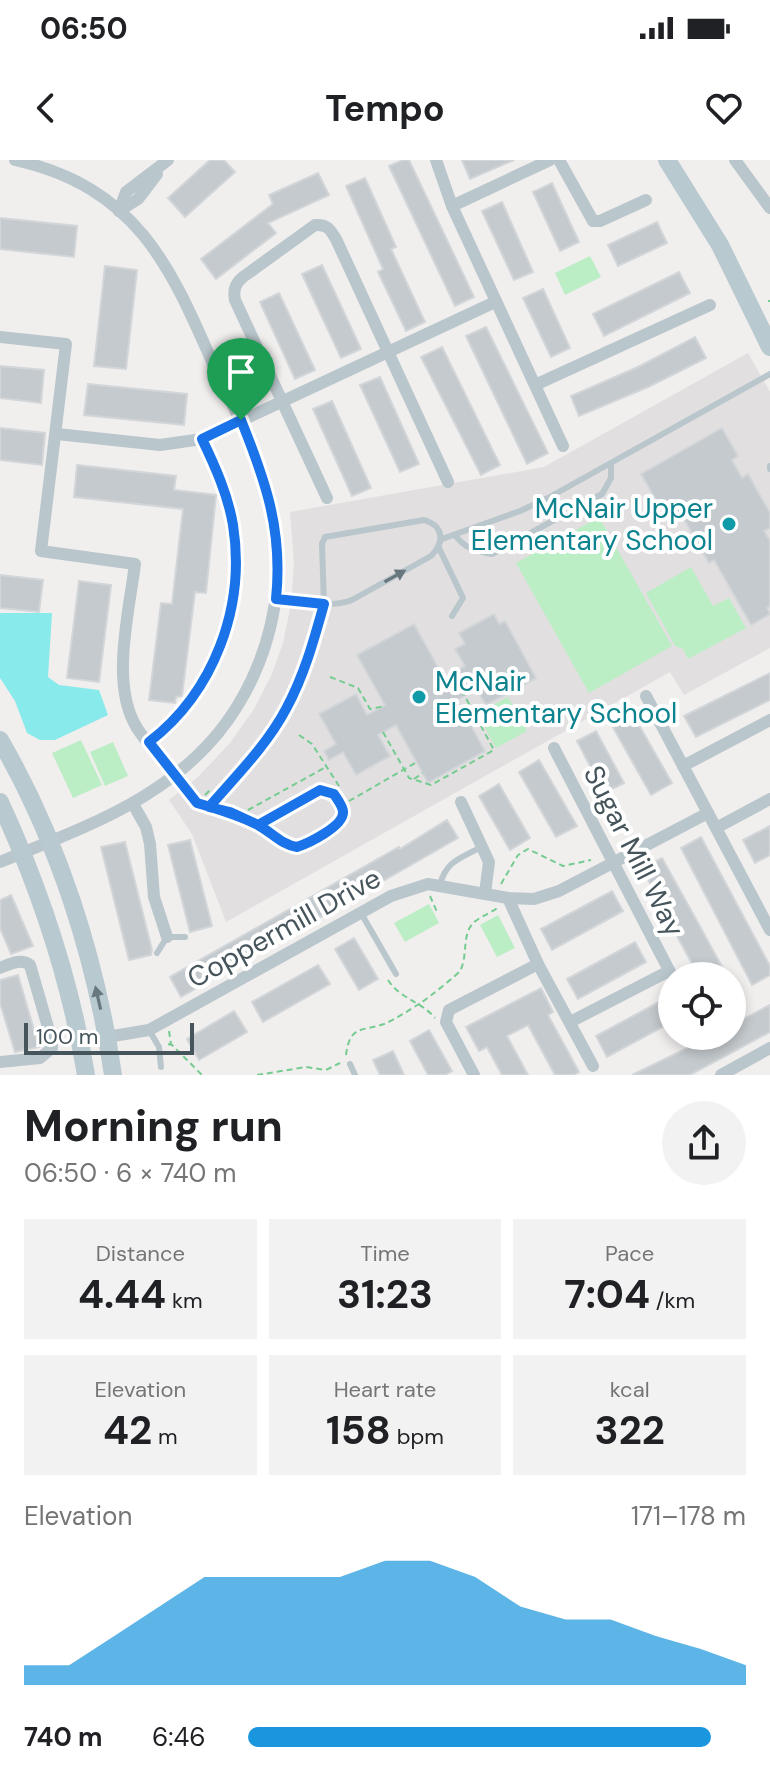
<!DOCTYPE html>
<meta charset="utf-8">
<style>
body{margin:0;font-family:"DM Sans",sans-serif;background:#f2f2f2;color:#202124;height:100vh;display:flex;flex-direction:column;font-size:30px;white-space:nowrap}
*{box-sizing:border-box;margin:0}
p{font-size:26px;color:#757577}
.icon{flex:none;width:44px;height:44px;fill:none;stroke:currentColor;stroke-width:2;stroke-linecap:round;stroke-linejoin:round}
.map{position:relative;height:915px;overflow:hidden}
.drawer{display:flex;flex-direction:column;background:#fff;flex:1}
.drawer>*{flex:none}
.tools{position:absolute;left:658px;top:802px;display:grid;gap:16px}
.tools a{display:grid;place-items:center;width:88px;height:88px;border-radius:50%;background:#fff;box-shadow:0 4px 12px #0003;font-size:40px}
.scale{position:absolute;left:24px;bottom:20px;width:170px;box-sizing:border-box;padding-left:8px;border:4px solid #46555b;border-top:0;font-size:22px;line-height:28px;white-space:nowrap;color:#46555b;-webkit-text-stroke:6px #fff;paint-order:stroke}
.pin{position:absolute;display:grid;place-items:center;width:68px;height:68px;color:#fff;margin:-82px -34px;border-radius:50% 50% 50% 0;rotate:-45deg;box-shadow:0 0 8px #0007}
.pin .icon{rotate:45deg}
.round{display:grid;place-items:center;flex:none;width:84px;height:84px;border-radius:42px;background:#f2f2f2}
.headline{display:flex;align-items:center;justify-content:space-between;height:136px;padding:0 24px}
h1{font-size:44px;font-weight:700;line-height:60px}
.figures{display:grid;grid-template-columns:repeat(3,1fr);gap:12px;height:136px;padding:8px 24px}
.figures div{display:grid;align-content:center;border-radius:0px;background:#f2f2f2;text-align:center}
.figures b{font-size:40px;font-weight:700}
.figures small{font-size:22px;font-weight:400}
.figures p{font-size:22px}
.chart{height:224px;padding:16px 24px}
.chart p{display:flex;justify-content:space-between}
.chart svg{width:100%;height:144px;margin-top:8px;fill:#1a96de;opacity:.7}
ul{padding:0 24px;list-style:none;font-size:26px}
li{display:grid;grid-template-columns:128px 96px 1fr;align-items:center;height:60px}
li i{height:20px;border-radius:10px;background:#1a96de}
.status{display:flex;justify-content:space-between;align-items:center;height:56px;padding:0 40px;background:#fff;direction:ltr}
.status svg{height:22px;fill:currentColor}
header{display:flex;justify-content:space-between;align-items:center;height:104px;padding:0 24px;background:#fff;font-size:36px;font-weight:700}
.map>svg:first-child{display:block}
</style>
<div class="status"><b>06:50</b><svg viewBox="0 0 49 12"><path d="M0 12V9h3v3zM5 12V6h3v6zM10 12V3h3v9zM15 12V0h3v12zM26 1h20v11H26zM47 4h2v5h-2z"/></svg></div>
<header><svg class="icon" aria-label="back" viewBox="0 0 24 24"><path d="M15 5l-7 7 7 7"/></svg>Tempo<svg class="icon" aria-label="heart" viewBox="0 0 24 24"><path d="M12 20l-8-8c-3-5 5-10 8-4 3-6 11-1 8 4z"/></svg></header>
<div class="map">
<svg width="770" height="915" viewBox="0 0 770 915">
<rect width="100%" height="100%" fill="#f1eeee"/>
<path fill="#e2dfe0" d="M748,193L770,232V488L684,535L670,512L226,762L192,674L169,640L198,617L230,583L254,549L271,516L283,483L291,444L294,403L290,352L544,307Z"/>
<g fill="#bceec6">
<path d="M590,96L601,117L565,135L555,113Z"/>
<path d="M599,357L672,486L589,533L516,403Z"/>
<path d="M691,407L713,446L729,438L746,468L688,499L683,489L675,486L646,433Z"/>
<path d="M508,537L527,571L496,588L477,553Z"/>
<path d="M81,580L102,625L73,638L52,593Z"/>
<path d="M113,582L128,616L105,626L90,592Z"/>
<path d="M429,744L439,763L405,782L394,763Z"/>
<path d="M498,755L515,788L497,797L480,765Z"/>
</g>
<path fill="#89eaeb" d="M0,453H52L48,517L59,525L99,530L108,555L55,580H40L27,573L15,541L0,518Z"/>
<g fill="#c5cace" stroke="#d2d6d9" stroke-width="2">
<path d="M210,0H224L235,12L185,57L168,38Z"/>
<path d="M403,0H409L474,137L455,146L389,6Z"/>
<path d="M462,0H514L470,19Z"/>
<path d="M318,13L329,35L268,63L276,73L216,119L201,99L273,44L269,35Z"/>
<path d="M365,18L396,87L391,89L425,162L406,171L378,112L383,109L346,26Z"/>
<path d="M552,23L579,82L560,91L533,32Z"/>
<path d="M502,42L533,112L514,120L482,51Z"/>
<path d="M0,58L77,66L74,97L0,89Z"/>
<path d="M657,62L667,83L618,106L608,85Z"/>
<path d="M322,105L361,189L341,198L302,114Z"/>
<path d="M105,106L137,110L126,209L94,206Z"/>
<path d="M679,112L690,133L604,176L593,154Z"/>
<path d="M543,129L570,188L551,197L523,138Z"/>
<path d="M279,133L315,210L295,219L260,142Z"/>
<path d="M486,167L548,293L527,304L466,176Z"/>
<path d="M695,177L706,198L648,227L579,256L571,236L638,207Z"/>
<path d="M442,187L500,305L481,315L421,197Z"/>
<path d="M0,206L44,210L41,243L0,238Z"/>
<path d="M380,217L419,304L400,312L360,225Z"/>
<path d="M88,224L187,234L184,265L84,255Z"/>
<path d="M332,241L371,328L352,336L313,249Z"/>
<path d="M0,268L45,273L42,305L0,300Z"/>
<path d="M722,268L738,296L732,300L742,318L748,314L770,353V368L764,371L770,381V446L767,448L770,454L751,465L714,400L709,403L681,354L668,361L641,314Z"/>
<path d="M77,305L176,316L174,330L216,335L206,433L195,432L182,536L176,537L175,543L149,540L161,443L172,444L183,349L74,337Z"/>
<path d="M0,415L43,420L39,452L0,448Z"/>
<path d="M79,421L111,425L99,522L67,518Z"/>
<path d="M494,454L499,464L505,461L536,518L486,545L476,529L459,539L457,541L485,591L428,623L396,565L378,575L390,596L356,615L343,592L329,600L324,591L336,584L319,554L356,534L367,555L385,545L357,495L414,464L444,518L465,506L455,489L465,484L459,473Z"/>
<path d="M770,513V540L696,577L684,556Z"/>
<path d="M631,551L672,623L651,635L610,562Z"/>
<path d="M596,571L624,623L604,633L577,581Z"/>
<path d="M539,600L577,666L556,677L519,612Z"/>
<path d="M499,624L530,678L510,690L479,636Z"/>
<path d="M447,660L458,678L181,837L170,817L399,687L400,689Z"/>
<path d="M770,666V695L755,703L743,680Z"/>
<path d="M701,677L770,806V815L752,825L681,688Z"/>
<path d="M190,680L212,766L190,772L168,685Z"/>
<path d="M125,682L152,790L151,795L129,800L101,687Z"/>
<path d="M662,698L697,761L727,816H699L678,778L642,708Z"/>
<path d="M612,731L623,751L552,790L541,769Z"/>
<path d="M11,735L33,786L11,794L0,768V740Z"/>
<path d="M354,778L378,819L359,830L335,789Z"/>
<path d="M635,782L646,802L578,839L567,819Z"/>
<path d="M318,805L330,824L263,862L252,842Z"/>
<path d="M18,815L39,887L15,892L0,843V820Z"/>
<path d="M541,828L553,852L548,855L579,912L574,915H555L528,865L507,876L528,915H502L487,887L479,891L466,867Z"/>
<path d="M672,835V862L607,897L596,876Z"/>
<path d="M770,845V872L690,915H632L712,876H732V865Z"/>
<path d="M234,851L247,872L199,900L187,879Z"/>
<path d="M429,870L452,911L445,915H428L410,881Z"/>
<path d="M393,891L404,915H380L373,900Z"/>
</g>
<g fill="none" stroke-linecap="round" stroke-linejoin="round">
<g stroke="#74cc90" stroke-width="2" stroke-dasharray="6 4" stroke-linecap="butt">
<path d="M768,141H770"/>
<path d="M330,517L358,528L370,549L385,546"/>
<path d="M383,572L409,618L431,625L494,590L461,529"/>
<path d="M299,575L312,584L339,626"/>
<path d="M414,619L423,613"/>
<path d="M205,635L212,628"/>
<path d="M349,641L417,602"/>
<path d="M248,650L326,607"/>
<path d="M501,724L518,695L528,689L563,706L591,700"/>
<path d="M430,736L437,752"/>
<path d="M388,820C400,839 421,841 435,858"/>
<path d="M169,871L171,884"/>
<path d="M168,884L172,885L202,915"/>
<path d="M346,895C350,864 362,872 384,864C396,859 411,849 422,842C427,839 458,814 460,811C469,795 460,771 477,760C484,755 492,752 499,747"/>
<path d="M257,915L306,907L326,910L340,903"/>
</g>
<g stroke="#b9c6cb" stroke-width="6">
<path d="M770,306V309"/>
<path d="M455,375C465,389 476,391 492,394L602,334L611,318V303"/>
<path d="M442,379L520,351L548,338L770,214"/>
<path d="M439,388L463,438L452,456"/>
<path d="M176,616L197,643L230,652L258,665L289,686L297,687L339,664L343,657V649L334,634L320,630L258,665"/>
<path d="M209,647L260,588L285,550L306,504L324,444L322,384L325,377L424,360C444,366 445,382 431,396L352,440C328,449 301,441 276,439"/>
<path d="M440,725C446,700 462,698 483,686"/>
<path d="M361,753L396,814"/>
<path d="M157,793L167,777H185"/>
<path d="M149,870L159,887L161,907"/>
<path d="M350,904L355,915"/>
</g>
<g stroke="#b9c6cb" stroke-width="12">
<path d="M436,0L452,46L563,286"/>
<path d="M559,0L593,61H600L646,40"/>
<path d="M735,0L770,48"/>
<path d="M452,46L550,0"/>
<path d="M119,51L126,32L168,0"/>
<path d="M119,51L138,39L157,14"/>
<path d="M0,177L66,184L41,391L135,404C129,453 110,525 137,568C148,585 163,601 176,616"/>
<path d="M535,225L710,145"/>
<path d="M57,274L160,285L202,279L495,142"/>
<path d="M327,338L235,140C233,130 235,124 243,117L315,65C327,64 330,69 336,79L448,322"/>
<path d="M646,536L770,770"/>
<path d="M149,582C215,532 246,447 233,365C228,335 215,306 202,279"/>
<path d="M554,588L672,816"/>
<path d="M683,606L770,560"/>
<path d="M461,642L489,702L485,733"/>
<path d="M133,644L146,667L150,684L154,737L167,777"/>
<path d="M716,668L770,639"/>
<path d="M0,702C90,665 185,633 238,545C281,474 291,385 260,307C248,274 232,244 217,213C171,108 139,28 15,0"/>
<path d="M508,738L538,804L593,906"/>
<path d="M0,808C10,804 21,798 30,805L52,881V888L40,898L0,902"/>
<path d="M570,862L669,811"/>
<path d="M107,877L149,870L391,736L428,724L508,738L534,739L559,731L708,653"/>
<path d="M474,915L446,862L449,850L538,804"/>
<path d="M721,915L770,888"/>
</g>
<g stroke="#b9c9d0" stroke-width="18">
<path d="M667,0L720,85L770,187"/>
<path d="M0,580C59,682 96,799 113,915"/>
<path d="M0,642C41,731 70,818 86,915"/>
</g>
</g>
<defs><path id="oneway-solid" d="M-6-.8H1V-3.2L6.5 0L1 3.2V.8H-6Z" transform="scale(2)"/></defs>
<use fill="#68777d" href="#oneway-solid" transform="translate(395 416) rotate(-29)"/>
<use fill="#68787e" href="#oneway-solid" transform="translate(98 838) rotate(-103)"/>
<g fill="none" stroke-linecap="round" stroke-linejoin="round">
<defs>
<path id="route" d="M241,260L202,279C215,306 228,335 233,365C246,447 214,532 149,582L197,643C218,649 238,655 258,665C271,672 282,685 297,687C309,683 344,666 343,652C343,646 337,639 334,634L320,630L258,665L230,652L209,647C236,616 267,585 286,549C304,516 314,480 324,444L276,439C283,371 266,322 241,260"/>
</defs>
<use href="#route" stroke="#fff" stroke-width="16"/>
<use href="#route" stroke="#1a73e8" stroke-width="10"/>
</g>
<g fill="#0f9aa8" stroke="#fff" stroke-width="3">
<circle cx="729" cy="364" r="8"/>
<circle cx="419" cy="537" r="8"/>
</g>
<g text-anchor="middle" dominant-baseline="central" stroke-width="8" stroke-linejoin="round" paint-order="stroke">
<g font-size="28" fill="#0d838f" stroke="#fff" text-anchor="end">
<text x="713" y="348">McNair Upper<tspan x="713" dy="32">Elementary School</tspan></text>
<text x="435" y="521" text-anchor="start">McNair<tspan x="435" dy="32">Elementary School</tspan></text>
</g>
<g font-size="28" fill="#46555b" stroke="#fff">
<text transform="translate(634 691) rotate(63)">Sugar Mill Way</text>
<text transform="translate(284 768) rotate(-29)">Coppermill Drive</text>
</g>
</g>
</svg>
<div class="tools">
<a><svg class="icon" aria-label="locate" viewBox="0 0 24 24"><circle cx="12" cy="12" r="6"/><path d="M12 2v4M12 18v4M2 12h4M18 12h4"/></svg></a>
</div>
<div class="scale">100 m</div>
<div class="pin" style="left:241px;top:260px;background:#1e9e55"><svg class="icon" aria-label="arrive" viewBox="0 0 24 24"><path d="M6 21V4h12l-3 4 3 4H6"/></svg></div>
</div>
<section class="drawer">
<div class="headline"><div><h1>Morning run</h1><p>06:50 · 6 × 740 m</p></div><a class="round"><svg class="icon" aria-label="share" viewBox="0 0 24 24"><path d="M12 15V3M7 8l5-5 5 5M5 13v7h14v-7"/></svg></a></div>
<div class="figures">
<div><p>Distance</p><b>4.44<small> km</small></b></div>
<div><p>Time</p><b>31:23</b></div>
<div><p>Pace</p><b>7:04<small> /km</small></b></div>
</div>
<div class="figures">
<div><p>Elevation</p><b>42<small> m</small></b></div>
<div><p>Heart rate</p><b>158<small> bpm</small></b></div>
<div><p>kcal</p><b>322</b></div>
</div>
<div class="chart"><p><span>Elevation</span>171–178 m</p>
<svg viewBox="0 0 160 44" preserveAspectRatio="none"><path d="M0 44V38L10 38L20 29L30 20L40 11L50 11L60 11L70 11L80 6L90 6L100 11L110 20L120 24L130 24L140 29L150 33L160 38V44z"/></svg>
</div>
<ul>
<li><b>740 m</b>6:46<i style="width:93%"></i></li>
</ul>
</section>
